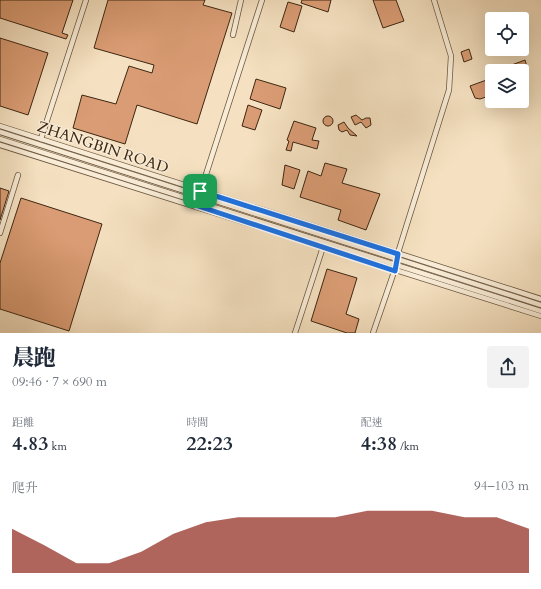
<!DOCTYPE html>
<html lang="zh-TW">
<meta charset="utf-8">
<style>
body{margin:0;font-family:Cardo,"Noto Serif TC",serif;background:#f2f2f3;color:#1f2937;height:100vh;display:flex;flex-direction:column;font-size:15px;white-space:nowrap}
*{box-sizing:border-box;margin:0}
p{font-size:13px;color:#747a83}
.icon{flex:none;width:22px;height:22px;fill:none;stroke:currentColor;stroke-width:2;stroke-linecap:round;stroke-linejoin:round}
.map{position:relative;height:333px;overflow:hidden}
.drawer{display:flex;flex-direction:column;background:#fff;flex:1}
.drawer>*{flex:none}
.controls{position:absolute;left:485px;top:12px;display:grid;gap:8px}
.controls a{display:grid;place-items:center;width:44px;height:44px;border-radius:4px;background:#fff;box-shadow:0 4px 16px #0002;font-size:20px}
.pin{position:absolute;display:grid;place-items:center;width:34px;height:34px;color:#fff;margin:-17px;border-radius:8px;box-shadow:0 2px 6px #0006}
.round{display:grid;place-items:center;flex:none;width:42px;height:42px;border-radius:4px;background:#f2f2f3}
.overview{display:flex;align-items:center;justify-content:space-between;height:68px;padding:0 12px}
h1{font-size:22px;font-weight:800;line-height:30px}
.stats{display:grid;grid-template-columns:repeat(3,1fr);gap:6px;height:68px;padding:4px 12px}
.stats div{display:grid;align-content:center}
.stats b{font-size:20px;font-weight:800}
.stats small{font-size:11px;font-weight:400}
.stats p{font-size:11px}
.chart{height:112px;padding:8px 12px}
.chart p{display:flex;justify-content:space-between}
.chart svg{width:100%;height:72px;margin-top:4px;fill:#8f2418;opacity:.7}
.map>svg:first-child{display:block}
</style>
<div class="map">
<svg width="541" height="333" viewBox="0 0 541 333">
<rect width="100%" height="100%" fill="#f5e1c1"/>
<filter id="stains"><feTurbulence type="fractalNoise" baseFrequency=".005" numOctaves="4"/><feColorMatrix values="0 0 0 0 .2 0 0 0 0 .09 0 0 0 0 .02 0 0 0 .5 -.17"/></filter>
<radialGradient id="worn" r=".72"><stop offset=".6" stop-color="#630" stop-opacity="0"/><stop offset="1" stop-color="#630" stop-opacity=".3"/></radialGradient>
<g fill="#da9c74" stroke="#3c2612">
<path d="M0,0H73L62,33L68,35L66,39L0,18Z"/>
<path d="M108,0H205L203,5L232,13L197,124L137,105L125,144L73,128L82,95L116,104L129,66L152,73L154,65L94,48Z"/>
<path d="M302,0H331L328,12L301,3Z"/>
<path d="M373,0H396L404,21L383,28Z"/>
<path d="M288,2L302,6L294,32L280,27Z"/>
<path d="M0,38L48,53L28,115L0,106Z"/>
<path d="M469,49L472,59L464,62L461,52Z"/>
<path d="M525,60L528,70L522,72L511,71L509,66Z"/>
<path d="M492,78V95L480,99L475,98L470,86Z"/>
<path d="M256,79L286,88L280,109L250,99Z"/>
<path d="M248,105L262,110L255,130L242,126Z"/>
<path d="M356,115L362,120L366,118H370L371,125L366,128L361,122L355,125L351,117Z"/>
<circle cx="328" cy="121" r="5"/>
<path d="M294,121L316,128L312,140L319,141L317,149L293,142L291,151L286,150L289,141L287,140Z"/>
<path d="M344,122L348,128L357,136L350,135L347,130L342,132L339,130L338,125Z"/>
<path d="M325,163L347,169L342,183L380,194L366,230L338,220L341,210L300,197L308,171L321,176Z"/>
<path d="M285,165L300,170L294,189L282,185Z"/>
<path d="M0,188L9,191L0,220Z"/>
<path d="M21,198L102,224L69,331L0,309V263Z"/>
<path d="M327,269L357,278L346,314L359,319L355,333H347L311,321Z"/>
</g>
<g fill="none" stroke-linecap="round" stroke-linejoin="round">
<defs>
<g id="minor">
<path d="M233,35L241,0"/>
<path d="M0,126L541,299"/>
<path d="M0,132L541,305"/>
<path d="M0,139L541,311"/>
<path d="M41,139L86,0"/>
<path d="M0,145L541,316"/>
<path d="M200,193L262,0"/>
<path d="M0,233L18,175"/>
<path d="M397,256L449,90L451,56L434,0"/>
<path d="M295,333L323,247"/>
<path d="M373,333L395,269"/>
</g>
</defs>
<use href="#minor" stroke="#6a553e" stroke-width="6"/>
<use href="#minor" stroke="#f8ecd7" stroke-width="4.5"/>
</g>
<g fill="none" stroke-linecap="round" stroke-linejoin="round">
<defs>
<path id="route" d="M200,191L398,254L395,271L198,206L201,196Z"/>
</defs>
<use href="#route" stroke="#fff" stroke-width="8"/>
<use href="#route" stroke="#1a73e8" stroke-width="5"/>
</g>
<g text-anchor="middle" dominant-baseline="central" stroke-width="3" stroke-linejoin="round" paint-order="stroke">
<g font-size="15" fill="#3c2612" stroke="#f8ecd7">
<text transform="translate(103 147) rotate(18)">ZHANGBIN ROAD</text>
</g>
</g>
<rect width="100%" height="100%" filter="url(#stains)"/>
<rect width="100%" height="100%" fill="url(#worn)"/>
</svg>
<div class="controls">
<a><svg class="icon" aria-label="locate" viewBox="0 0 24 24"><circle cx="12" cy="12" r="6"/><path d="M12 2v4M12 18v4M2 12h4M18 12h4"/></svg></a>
<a><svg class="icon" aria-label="layers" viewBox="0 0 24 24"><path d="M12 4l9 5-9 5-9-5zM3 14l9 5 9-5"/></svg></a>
</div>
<div class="pin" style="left:200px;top:191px;background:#1e9e55"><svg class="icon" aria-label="arrive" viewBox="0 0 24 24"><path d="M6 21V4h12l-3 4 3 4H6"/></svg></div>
</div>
<section class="drawer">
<div class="overview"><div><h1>晨跑</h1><p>09:46 · 7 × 690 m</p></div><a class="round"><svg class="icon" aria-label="share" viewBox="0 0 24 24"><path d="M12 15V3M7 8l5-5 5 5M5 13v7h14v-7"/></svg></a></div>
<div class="stats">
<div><p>距離</p><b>4.83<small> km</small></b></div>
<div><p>時間</p><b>22:23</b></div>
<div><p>配速</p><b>4:38<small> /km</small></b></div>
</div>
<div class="chart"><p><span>爬升</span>94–103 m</p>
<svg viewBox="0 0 160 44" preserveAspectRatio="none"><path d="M0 44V17L10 27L20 38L30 38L40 31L50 20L60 13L70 10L80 10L90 10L100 10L110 6L120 6L130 6L140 10L150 10L160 17V44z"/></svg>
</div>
</section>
